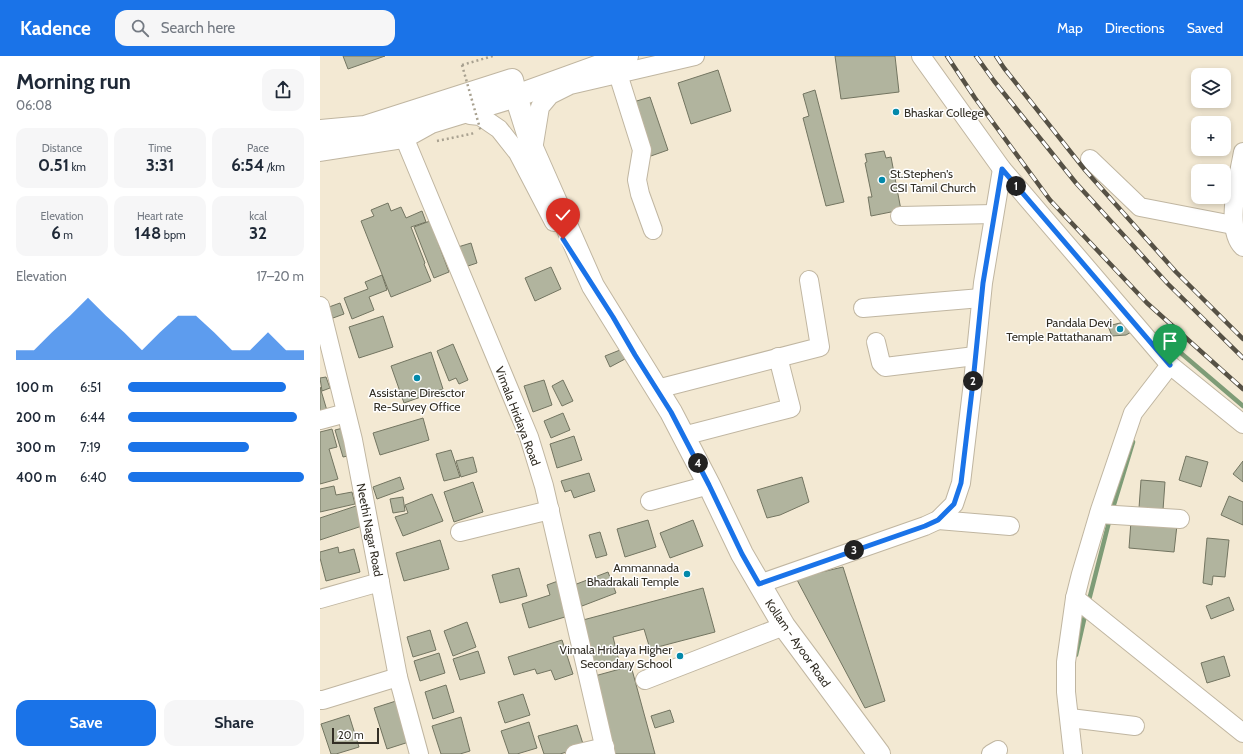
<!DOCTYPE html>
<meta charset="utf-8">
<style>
body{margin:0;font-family:Cabin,sans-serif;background:#f6f6f7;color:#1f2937;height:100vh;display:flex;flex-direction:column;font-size:15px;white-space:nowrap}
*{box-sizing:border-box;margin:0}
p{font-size:13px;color:#747a83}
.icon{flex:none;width:22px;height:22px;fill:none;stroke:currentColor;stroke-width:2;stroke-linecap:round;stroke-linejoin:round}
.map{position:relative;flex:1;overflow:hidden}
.drawer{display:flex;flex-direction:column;background:#fff;width:320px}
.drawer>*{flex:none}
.buttons{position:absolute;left:871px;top:12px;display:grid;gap:8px}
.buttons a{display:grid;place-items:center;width:40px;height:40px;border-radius:8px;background:#fff;box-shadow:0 2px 6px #0003;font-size:20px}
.scale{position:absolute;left:12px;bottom:10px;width:47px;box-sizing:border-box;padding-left:4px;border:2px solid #322e25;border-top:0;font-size:11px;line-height:14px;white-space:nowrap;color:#322e25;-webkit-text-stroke:3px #fff;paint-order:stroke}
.pin{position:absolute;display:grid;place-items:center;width:34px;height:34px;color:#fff;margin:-41px -17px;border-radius:50% 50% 50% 0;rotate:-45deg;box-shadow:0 0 4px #0007}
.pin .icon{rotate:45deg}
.km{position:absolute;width:20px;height:20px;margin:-10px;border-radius:50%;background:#222;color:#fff;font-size:11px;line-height:20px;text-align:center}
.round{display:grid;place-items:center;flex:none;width:42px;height:42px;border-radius:12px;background:#f6f6f7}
.summary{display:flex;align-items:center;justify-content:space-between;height:68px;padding:0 16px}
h1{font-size:22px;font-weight:800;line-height:30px}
.figures{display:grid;grid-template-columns:repeat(3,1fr);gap:6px;height:68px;padding:4px 16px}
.figures div{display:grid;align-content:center;border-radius:10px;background:#f6f6f7;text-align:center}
.figures b{font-size:17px;font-weight:800}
.figures small{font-size:11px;font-weight:400}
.figures p{font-size:11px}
.chart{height:112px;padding:8px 16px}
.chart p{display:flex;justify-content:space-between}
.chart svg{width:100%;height:72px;margin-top:4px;fill:#1a73e8;opacity:.7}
.primary-button{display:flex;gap:8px;margin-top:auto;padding:8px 16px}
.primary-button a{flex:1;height:46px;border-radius:12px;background:#1a73e8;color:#fff;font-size:16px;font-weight:800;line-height:46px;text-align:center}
.primary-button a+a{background:#f6f6f7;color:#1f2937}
ul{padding:0 16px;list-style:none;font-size:13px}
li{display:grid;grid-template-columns:64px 48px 1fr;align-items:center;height:30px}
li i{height:10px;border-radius:5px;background:#1a73e8}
header{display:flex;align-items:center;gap:24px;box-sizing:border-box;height:56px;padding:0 20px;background:#1a73e8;color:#fff}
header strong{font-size:19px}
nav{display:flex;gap:22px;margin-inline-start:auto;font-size:14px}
.search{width:280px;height:36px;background:#f6f6f7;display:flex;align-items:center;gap:10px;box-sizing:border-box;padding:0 14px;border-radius:12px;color:#747a83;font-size:15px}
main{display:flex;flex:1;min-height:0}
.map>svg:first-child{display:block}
</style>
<header>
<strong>Kadence</strong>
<div class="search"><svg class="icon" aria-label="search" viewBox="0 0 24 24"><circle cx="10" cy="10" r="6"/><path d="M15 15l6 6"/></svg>Search here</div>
<nav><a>Map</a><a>Directions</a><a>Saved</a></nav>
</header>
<main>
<section class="drawer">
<div class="summary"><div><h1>Morning run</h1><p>06:08</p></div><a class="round"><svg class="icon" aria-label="share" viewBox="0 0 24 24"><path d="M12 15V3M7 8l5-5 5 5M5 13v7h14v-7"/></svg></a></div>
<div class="figures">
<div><p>Distance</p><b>0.51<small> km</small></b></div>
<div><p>Time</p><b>3:31</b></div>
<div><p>Pace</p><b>6:54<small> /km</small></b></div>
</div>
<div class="figures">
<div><p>Elevation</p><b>6<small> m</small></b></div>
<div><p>Heart rate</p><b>148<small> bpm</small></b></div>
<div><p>kcal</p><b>32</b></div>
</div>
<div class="chart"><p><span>Elevation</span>17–20 m</p>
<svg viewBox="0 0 160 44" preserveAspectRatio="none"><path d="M0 44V38L10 38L20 27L30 17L40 6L50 17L60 27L70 38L80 27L90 17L100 17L110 27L120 38L130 38L140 27L150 38L160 38V44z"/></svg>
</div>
<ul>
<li><b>100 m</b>6:51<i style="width:90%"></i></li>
<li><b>200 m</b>6:44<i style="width:96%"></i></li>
<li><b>300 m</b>7:19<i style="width:69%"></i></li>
<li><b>400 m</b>6:40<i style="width:100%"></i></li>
</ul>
<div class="primary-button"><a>Save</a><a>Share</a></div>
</section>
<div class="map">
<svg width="923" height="698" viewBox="0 0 923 698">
<rect width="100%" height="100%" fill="#f3e9d3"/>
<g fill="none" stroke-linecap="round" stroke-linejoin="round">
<g stroke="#7e9c77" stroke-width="4.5">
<path d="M850,302L855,292L923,350"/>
<path d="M792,455L813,386"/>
<path d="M768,548L790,462"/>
<path d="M756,599L766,555"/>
</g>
</g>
<g fill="#b1b49e" stroke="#737561">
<path d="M23,0H65L28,13Z"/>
<path d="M515,0H575L579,36L521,43Z"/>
<path d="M398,14L411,55L371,68L358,27Z"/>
<path d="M495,34L524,146L506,150L483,62L489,60L483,38Z"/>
<path d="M330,41L348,94L328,101L310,47Z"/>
<path d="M564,95L566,102L571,101L581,154L551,160L548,141H552L545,107L547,106L545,98Z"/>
<path d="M68,147L71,155L81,151L86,162L102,155L106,166L91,171L105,207L104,208L111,225L71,241L41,165L54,160L51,154Z"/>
<path d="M110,165L129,216L114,222L94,171Z"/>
<path d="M151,187L157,207L145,211L138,191Z"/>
<path d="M231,211L241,233L215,245L205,222Z"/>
<path d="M62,219L67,234L49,241L54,254L32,263L24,242L48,233L45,226Z"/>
<path d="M20,247L24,258L13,262L9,251Z"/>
<path d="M63,260L73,291L39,302L29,271Z"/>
<path d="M804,266L813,275L806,279L792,280L788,270Z"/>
<path d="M133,288L148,324L139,328L136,322L129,325L117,295Z"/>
<path d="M300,294L305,303L290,311L285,300Z"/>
<path d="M111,296L123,333L84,347L71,310Z"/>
<path d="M6,321L10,332L2,335L0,322Z"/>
<path d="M224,324L232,349L213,356L204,330Z"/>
<path d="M243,324L253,345L242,350L232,330Z"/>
<path d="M0,331L8,358L0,360Z"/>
<path d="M243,357L250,374L231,382L224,365Z"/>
<path d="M103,362L109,384L60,399L53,377Z"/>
<path d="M23,372L32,399L23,401L15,374Z"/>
<path d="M12,373L17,391L9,393L18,423L0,428V376Z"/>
<path d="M254,380L262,404L237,412L230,388Z"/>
<path d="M131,394L140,421L124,425L116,398Z"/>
<path d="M866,400L888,406L881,431L859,424Z"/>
<path d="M153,401L157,416L141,421L136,405Z"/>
<path d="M923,405V426L913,418Z"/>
<path d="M269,417L275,435L254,442L251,434L245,436L241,425Z"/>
<path d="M80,421L84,433L57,443L53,431Z"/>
<path d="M482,421L489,446L460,459L447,462L437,434Z"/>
<path d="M821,424L845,426L843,454L819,452Z"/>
<path d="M153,426L163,456L134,466L124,436Z"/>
<path d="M14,430L16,439L32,436L35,448L0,456V433Z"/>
<path d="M112,438L123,465L83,480L75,461L88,457L85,449Z"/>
<path d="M909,440L923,446V469L901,459Z"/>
<path d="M83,441L85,455L73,457L70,443Z"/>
<path d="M36,450L42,470L0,484V462Z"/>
<path d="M328,464L336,491L305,501L297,473Z"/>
<path d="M373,464L383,490L350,502L340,477Z"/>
<path d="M811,465L857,469L854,496L809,492Z"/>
<path d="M280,476L287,499L276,502L269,479Z"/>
<path d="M887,482L909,484L905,521L893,520L892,529L883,527Z"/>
<path d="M120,484L129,513L84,525L76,497Z"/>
<path d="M18,491L19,497L34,493L40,516L6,525L0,502V496Z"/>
<path d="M523,511L565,645L545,652L476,522Z"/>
<path d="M199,512L207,540L180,547L172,519Z"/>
<path d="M288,516L296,537L262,550L254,529Z"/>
<path d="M238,525L248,560L209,572L202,548L230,539L227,529Z"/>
<path d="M383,532L395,576L330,593L324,573L293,581L299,605L275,612L263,564Z"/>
<path d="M909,541L914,554L891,563L886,550Z"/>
<path d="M147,566L156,591L133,600L124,575Z"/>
<path d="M110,574L116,594L93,601L87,581Z"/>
<path d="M242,584L253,618L235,624L231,614L217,618L215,613L194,619L188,601Z"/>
<path d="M158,595L165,617L140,624L133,603Z"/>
<path d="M119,597L125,617L100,625L94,605Z"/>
<path d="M904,600L910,620L887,627L881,607Z"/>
<path d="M311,610L335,698H293L271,621Z"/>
<path d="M126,629L134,656L113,663L105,636Z"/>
<path d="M203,638L210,659L185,667L178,646Z"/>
<path d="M76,645L95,684L67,693L54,652Z"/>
<path d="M350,654L354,666L335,672L331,660Z"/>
<path d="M29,659L39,691L16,698H11L1,668Z"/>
<path d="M141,661L150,695L140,698H121L112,670Z"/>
<path d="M209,666L217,692L197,698H189L181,675Z"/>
<path d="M257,669L264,691L240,698H224L218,680Z"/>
</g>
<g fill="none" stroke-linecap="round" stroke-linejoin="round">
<defs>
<g id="minor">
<path d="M601,0L682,113L850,309L923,368"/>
<path d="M298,18L322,94L317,124L320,138L333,174"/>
<path d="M145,56L150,59L160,60L179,73L198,97L234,166"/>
<path d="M84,81L209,381L224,430L286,698"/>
<path d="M213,94L220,51L230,39L250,29L375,0"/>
<path d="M923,96C919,120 904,173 923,191"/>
<path d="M770,103L820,151L913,169"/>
<path d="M580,160L674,158"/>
<path d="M0,250L33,384L78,621L99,698"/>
<path d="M543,252L661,242"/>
<path d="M556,286L561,307L565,311L655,300"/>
<path d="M337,333L500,291L489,224"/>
<path d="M0,364L26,357"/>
<path d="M363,380L471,352L458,301"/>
<path d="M330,445L389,429"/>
<path d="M779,458L860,463"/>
<path d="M618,464L690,470"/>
<path d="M140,476L230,454"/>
<path d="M439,528L605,470L618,464L634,448L641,427L653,326L663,227L682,113"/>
<path d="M755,542L923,677"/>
<path d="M0,543L60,526"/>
<path d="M325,624L464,570"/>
<path d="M0,644H3L78,621"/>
<path d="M750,662L815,670"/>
<path d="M255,698L285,691"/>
<path d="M671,698L678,694"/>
<path d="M753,698L746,636V606L755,542L761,518L780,454L813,357L850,309"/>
</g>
<g id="major">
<path d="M0,75L45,71L192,24L196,40L213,94L273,230L351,356L389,429L422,498L464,570L559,698"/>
<path d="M0,94L84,81L111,66L196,40L307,0"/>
</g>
</defs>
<use href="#minor" stroke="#c0b6a1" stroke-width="20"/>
<use href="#major" stroke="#c0b6a1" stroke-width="24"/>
<g stroke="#a8a190" stroke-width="2.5" stroke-dasharray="2 3" stroke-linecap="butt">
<path d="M142,9L173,0"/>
<path d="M117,85L155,77"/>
</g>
<use href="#minor" stroke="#fff" stroke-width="18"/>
<use href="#major" stroke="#fff" stroke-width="22"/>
<defs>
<g id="rail">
<path d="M627,0L655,42L730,144L827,247L923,333"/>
<path d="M656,0L674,25L756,127L848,228L923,302"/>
<path d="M676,0L684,12L765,114L856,216L923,283"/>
</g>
</defs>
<use href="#rail" stroke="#565145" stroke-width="4.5"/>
<use href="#rail" stroke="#fff" stroke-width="3" stroke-dasharray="9" stroke-linecap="butt"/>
<path stroke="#a8a190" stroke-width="2.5" stroke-dasharray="2 3" stroke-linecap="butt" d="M142,9L161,76"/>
</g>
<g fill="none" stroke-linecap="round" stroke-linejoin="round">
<defs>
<path id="route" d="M243,183L293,261L315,299L351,356L389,429L422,498L439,528L605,470L618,464L634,448L641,427L653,326L663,227L682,113L850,309"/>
</defs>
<use href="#route" stroke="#fff" stroke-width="8"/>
<use href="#route" stroke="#1a73e8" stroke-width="5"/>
</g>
<g fill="#0389aa" stroke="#fff" stroke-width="1.5">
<circle cx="576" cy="56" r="4"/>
<circle cx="562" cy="124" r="4"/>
<circle cx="800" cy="273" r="4"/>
<circle cx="97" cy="322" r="4"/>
<circle cx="367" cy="518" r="4"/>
<circle cx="360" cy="600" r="4"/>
</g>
<g text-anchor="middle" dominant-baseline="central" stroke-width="3" stroke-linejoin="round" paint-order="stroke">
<g font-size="12" fill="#322e25" stroke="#fff" text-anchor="end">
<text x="584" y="56" text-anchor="start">Bhaskar College</text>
<text x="570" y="117" text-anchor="start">St.Stephen's<tspan x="570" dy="14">CSI Tamil Church</tspan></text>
<text x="792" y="266">Pandala Devi<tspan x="792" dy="14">Temple Pattathanam</tspan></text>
<text x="97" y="336" text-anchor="middle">Assistane Diresctor<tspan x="97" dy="14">Re-Survey Office</tspan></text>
<text x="359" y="511">Ammannada<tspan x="359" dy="14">Bhadrakali Temple</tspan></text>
<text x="352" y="593">Vimala Hridaya Higher<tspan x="352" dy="14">Secondary School</tspan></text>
</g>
<g font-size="12" fill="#322e25" stroke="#fff">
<text transform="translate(198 360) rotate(69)">Vimala Hridaya Road</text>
<text transform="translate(50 474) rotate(79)">Neethi Nagar Road</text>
<text transform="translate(478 587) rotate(55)">Kollam - Ayoor Road</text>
</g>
</g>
</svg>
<div class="buttons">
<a><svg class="icon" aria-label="layers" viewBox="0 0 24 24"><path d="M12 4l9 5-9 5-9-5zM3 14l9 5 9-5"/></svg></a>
<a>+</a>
<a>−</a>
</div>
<div class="scale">20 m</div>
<div class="pin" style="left:850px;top:309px;background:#1e9e55"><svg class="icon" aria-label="arrive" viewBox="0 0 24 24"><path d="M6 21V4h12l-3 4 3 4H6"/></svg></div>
<div class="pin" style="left:243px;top:183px;background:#d93025"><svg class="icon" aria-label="check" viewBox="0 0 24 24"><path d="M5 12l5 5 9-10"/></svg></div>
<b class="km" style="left:696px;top:130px">1</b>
<b class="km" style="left:653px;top:325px">2</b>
<b class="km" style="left:534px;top:494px">3</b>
<b class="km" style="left:378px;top:407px">4</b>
</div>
</main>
